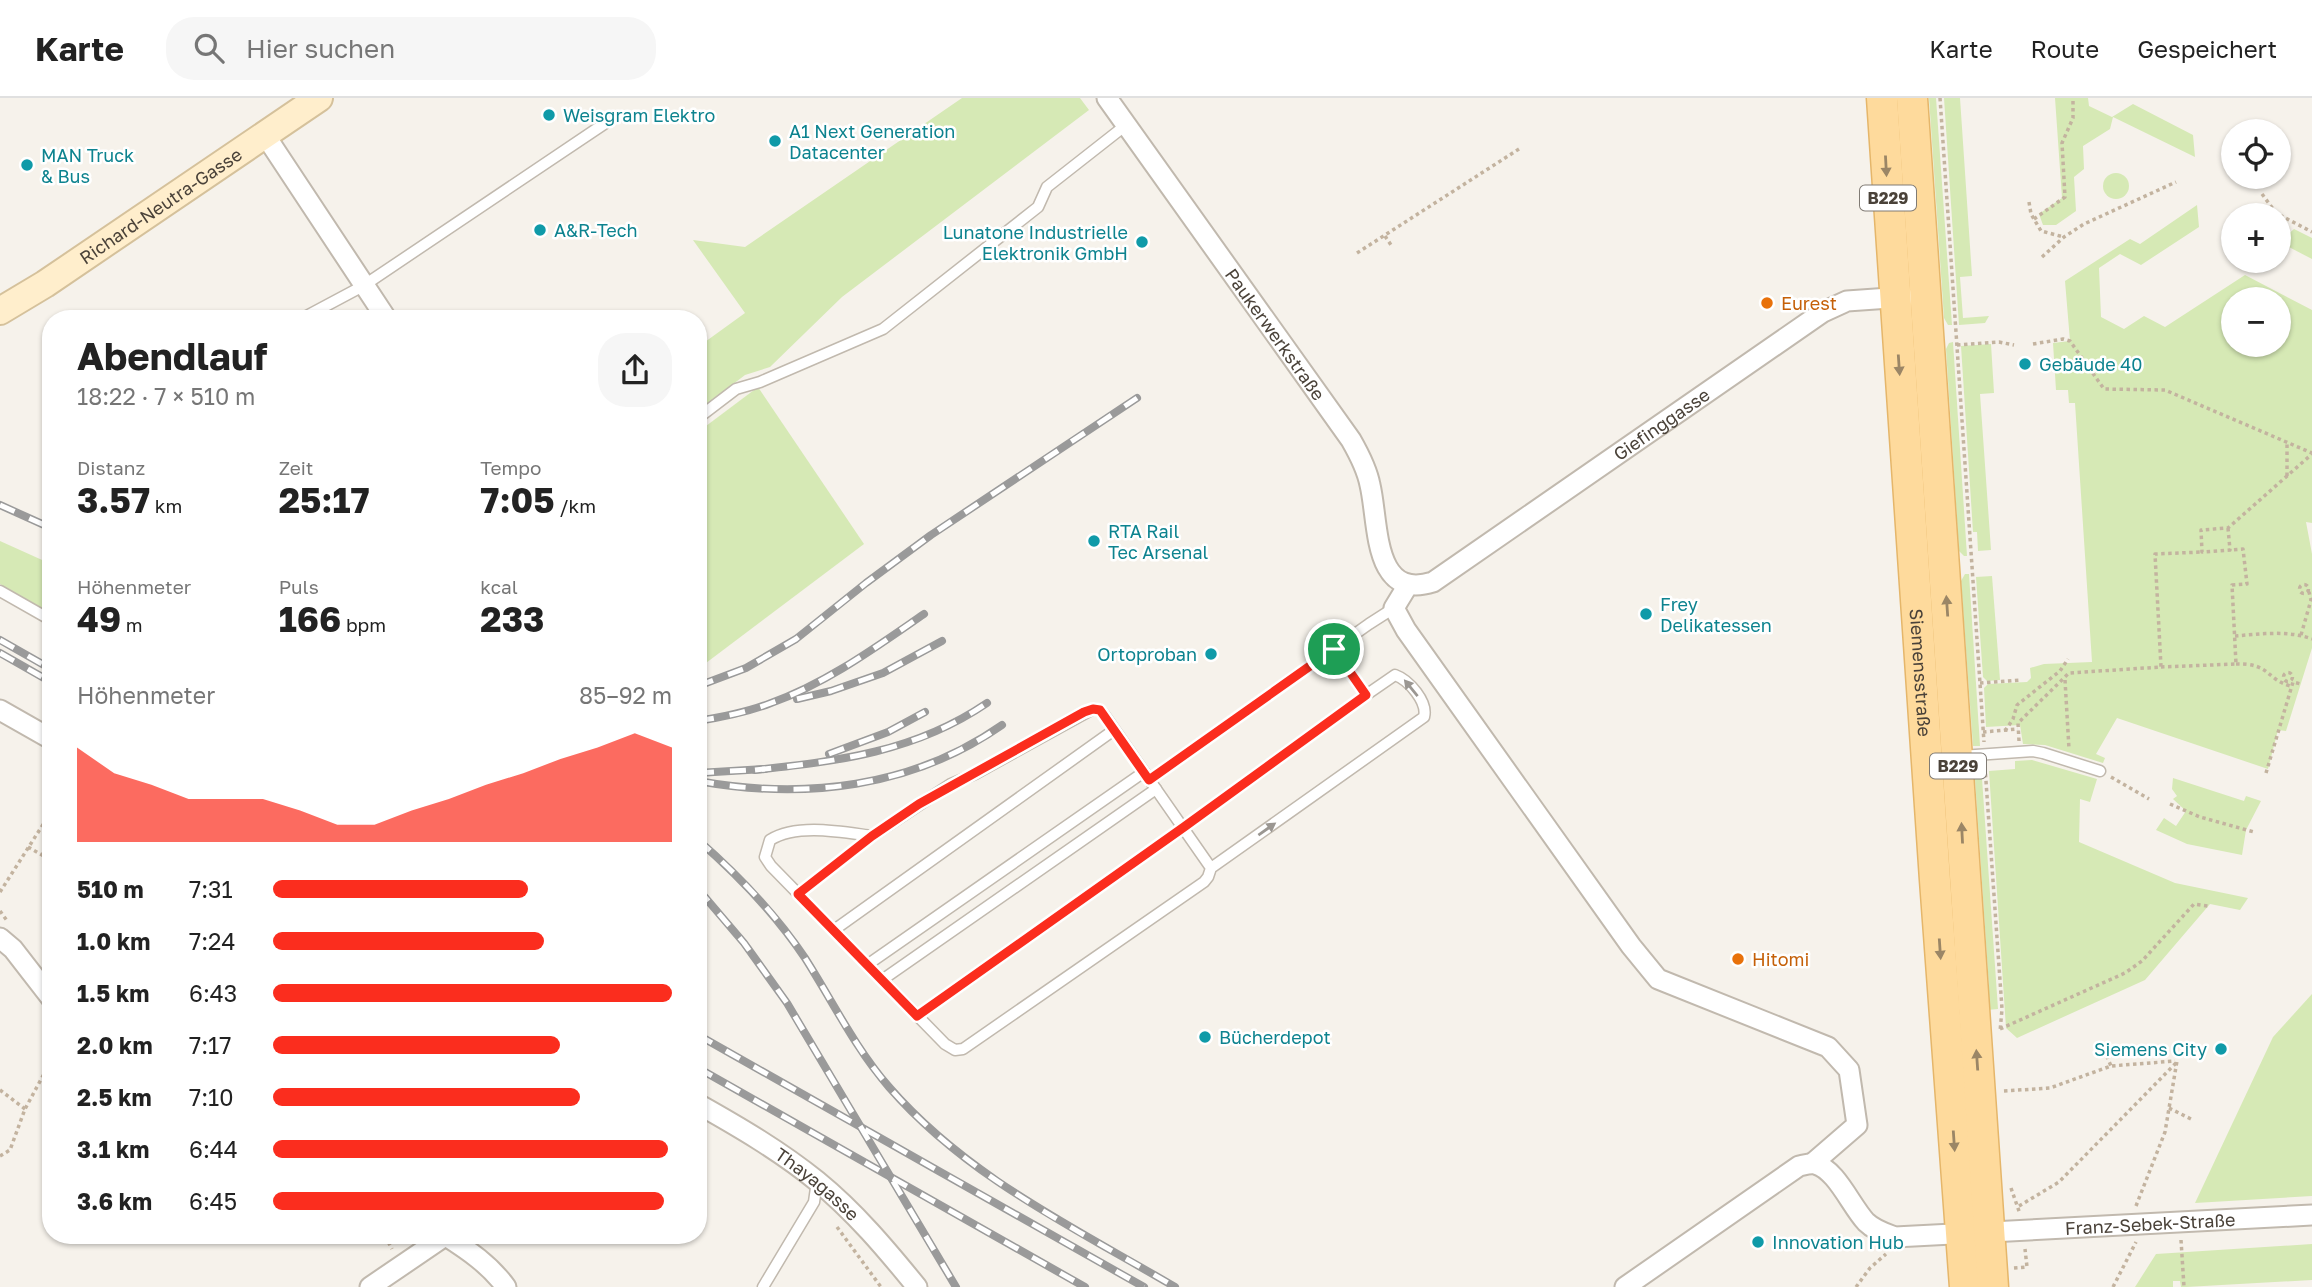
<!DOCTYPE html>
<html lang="de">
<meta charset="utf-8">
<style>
body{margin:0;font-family:"Golos Text",sans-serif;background:#f6f6f6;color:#222;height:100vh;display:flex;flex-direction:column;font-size:26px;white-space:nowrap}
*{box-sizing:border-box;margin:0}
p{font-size:23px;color:#767676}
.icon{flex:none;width:38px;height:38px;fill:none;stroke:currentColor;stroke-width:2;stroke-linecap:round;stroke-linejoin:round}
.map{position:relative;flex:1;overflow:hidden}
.side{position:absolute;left:42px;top:212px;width:665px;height:934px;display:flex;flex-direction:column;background:#fff;border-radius:28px;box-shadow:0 2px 5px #0004}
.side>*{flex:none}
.fabs{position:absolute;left:2221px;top:21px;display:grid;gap:14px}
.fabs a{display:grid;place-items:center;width:70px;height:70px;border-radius:50%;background:#fff;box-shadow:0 2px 5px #0004;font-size:35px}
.pin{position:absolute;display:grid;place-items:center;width:60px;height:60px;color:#fff;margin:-30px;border:4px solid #fff;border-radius:50%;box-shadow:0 2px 7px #0007}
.round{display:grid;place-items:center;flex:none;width:74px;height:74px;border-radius:28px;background:#f6f6f6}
.summary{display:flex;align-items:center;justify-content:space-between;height:119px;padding:0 35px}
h1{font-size:38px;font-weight:700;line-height:52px}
.figures{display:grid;grid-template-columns:repeat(3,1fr);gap:10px;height:119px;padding:7px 35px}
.figures div{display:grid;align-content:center}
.figures b{font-size:35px;font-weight:700}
.figures small{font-size:19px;font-weight:400}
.figures p{font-size:19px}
.chart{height:196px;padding:14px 35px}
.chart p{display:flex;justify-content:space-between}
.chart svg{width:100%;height:126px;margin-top:7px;fill:#fb2d1e;opacity:.7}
ul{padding:0 35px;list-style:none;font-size:23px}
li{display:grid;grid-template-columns:112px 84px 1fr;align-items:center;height:52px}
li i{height:18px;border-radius:9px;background:#fb2d1e}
header{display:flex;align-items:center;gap:42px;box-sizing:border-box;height:98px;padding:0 35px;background:#fff;border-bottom:2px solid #e0e0e0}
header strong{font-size:33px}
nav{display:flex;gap:38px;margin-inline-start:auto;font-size:24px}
.search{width:490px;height:63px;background:#f6f6f6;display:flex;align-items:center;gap:18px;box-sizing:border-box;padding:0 24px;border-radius:28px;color:#767676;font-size:26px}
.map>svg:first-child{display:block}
</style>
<header>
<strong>Karte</strong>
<div class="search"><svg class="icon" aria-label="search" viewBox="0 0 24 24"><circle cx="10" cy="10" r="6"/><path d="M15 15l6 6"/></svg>Hier suchen</div>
<nav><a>Karte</a><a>Route</a><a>Gespeichert</a></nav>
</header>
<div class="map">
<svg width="2312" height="1189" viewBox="0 0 2312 1189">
<rect width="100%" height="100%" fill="#f6f2eb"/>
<g fill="#d6e9b5" fill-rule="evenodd">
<path d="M962,0H1080L1089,12L842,199L770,269L745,277L698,313V249L745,215L693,142L745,149Z"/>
<path d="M1929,0H1936L1952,227H1948L1944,220Z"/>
<path d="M1944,0H1960L1972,178L1960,179L1963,220L1989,218L1985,225L1959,227Z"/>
<path d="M2055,0H2088L2089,8L2112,19L2133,6L2193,37L2195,59L2113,19L2110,31L2083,48L2084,71L2074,79L2076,113L2056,127H2043L2039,116L2062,100Z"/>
<circle cx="2116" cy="88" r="13"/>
<path d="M2197,107L2199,129L2141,167L2120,156L2099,170L2101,219L2124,231L2144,218L2165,229L2245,177L2312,212V425L2306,424L2312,456V550L2286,633L2278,632L2268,671L2117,620L2096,656L2105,660L2103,665L2045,647L2023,646L2020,627L1986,629L1984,590L1988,586L2027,584L2031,580L2030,570L2044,566L2092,564L2075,305H2069L2068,292H2056L2053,245L2070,243L2065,183L2130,141L2140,146ZM2233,201H2278V247H2233Z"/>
<path d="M2294,131L2312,140V161L2279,144Z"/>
<path d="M1953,244L1967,458H1964L1959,453L1946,251L1949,245Z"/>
<path d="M1991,246L1994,295L1980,296L1991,452L1978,453L1977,434H1973L1961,248Z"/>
<path d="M758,289L864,446L698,571V334Z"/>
<path d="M0,443L51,466V516L0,486Z"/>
<path d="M1965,476H1969L1980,648H1973L1961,483Z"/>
<path d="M1992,478L2000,582L1987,583L1983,579L1976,479Z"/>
<path d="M2032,662L2097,681L2090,704L2080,701L2079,744L2175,785L2248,800L2240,812L2210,806L2145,882L2017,940L2006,930L1989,673L2015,671V663Z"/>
<path d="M1974,666H1981L1998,911L1987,912L1984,890L1989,889Z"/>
<path d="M2173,680L2244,703L2246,698L2261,703L2246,732L2242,757L2187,746L2156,732L2164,720L2176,728L2186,713L2173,701L2177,698L2172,691Z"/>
<path d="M2312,896V1098L2195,1105L2273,939Z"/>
<path d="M2312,1146V1182L2186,1189H2181L2180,1183H2173V1189H2135L2156,1156Z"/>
</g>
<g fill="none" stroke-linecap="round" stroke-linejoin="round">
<defs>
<g id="lane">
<path d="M303,220L363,188L604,26"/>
<path d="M698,320L736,291L760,284L883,231L1038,109L1047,89L1126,27"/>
<path d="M0,493L51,522"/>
<path d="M1334,551L1366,597"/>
<path d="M1961,658L2033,653L2043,655L2100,673"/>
<path d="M1149,682L1369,526L1394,510"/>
<path d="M798,796L872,738"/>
<path d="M834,832L1114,632"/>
<path d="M867,867L1144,674"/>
<path d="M882,882L1156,691"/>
<path d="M917,918L1184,729L1366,597L1395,577C1409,582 1428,604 1424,619L1211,770L1208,779L1204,784L963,951L955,952L945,946L771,768L765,759L770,742C797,725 842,734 872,738L951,686L975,676L1093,611L1100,612L1105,618L1211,770"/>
<path d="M763,1189L814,1104L817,1083"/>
</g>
<g id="street">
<path id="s1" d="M1107,0L1351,342C1359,356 1367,371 1370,387C1379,424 1372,503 1433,484L1823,214L1847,203L1904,199"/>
<path d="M265,37L386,220"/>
<path d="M1408,487L1394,510L1406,532L1631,848L1658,881L1828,949L1849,972L1857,1027L1813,1065"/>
<path d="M0,612L51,641"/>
<path d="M0,840L13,851L51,900"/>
<path id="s2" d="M698,1006C739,1029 780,1053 817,1083C855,1114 886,1151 917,1189"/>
<path d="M446,1138C468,1152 490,1167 506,1189"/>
<path d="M370,1189L445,1138"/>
<path id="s3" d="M1625,1189L1799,1068C1804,1067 1810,1065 1815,1066C1836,1071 1851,1108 1866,1124C1874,1132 1884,1135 1895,1139L2312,1117"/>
</g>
<g id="secondary">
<path id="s4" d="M0,213L45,186L319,0"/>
</g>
<g id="primary">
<path id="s5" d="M1882,0L1935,782L1965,1189"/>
<path d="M1912,0L1993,1189"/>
</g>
</defs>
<use href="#lane" stroke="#c1b9ae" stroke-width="13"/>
<use href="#street" stroke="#c1b9ae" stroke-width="23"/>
<use href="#secondary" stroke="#d5c19b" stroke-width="30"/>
<use href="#primary" stroke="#e5b66a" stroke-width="33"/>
<g stroke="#c3b39f" stroke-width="3.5" stroke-dasharray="3.5 3.5" stroke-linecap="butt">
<path d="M1940,0L1984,644"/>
<path d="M2262,96L2276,115L2312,134"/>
<path d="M2029,104L2031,116L2041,133L2064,139"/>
<path d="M2034,121L2065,99L2062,45L2073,20V0"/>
<path d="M1385,138L1391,147"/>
<path d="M1357,155L1519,51"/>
<path d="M2042,159L2064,139L2084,126L2176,84"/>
<path d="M2033,246L2063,241L2070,243L2104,291L2165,292L2312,355"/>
<path d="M1957,247L1999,244L2014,247"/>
<path d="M2287,378V345"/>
<path d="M2228,430L2230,452L2202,454L2201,432L2228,430L2312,356"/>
<circle cx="2304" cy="491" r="4.5"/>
<path d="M2301,537L2311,502L2309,494L2312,493"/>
<path d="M2235,538C2260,536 2288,532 2312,541"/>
<path d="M2236,566C2270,565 2266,581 2290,588"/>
<path d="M2161,569L2236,566L2232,487L2247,486L2243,451L2230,452"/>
<circle cx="2288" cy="579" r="4.5"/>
<path d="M2065,582L2069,651"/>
<path d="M1980,585L2021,582"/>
<path d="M2005,633L2013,621L2017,607L2060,573L2068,561"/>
<path d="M1983,634L2018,631"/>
<path d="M2019,643L2018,625L2069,575L2161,569L2155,456L2202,454"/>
<path d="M1985,669L2002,911L2000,934"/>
<path d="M2266,675L2293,584L2301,586"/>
<path d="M2111,679L2149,701"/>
<path d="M2170,706L2200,719L2254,734"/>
<path d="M28,749L51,762"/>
<path d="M0,794L51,714"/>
<path d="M0,813L8,824"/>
<path d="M2000,931L2125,875L2142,863L2194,806L2208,808"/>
<path d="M2101,945L2111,968"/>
<path d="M0,992L25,1011"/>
<path d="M2004,993L2050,990L2111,968L2175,963"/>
<path d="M2169,1010L2191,1021"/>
<path d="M0,1058L10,1052L25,1011L51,963"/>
<path d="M2011,1090L2020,1116"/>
<path d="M2019,1108L2059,1084L2176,965"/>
<path d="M2136,1108L2165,1034L2177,963"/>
<path d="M837,1129L881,1189"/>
<path d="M385,1138L392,1151"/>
<path d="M2181,1142L2184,1189"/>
<path d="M2014,1170L2027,1169L2025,1151"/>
<path d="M1856,1189L1870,1170L1886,1156"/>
<path d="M2113,1189L2136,1144"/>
</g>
<use href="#lane" stroke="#fff" stroke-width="10"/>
<use href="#street" stroke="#fff" stroke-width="19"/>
<use href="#secondary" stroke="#fec" stroke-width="26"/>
<use href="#primary" stroke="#feda9c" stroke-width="30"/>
<defs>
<g id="rail">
<path d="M0,407L51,430"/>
<path d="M0,542L51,571"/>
<path d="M0,555L51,584"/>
<path d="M698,588L746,570L796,541L866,485L931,437L1137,300"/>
<path d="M797,601L831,593L883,575L942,543"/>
<path d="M698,623C723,619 748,614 771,605C827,585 876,549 924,516"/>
<path d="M829,656L888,634L925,614"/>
<path d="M755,672C839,663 915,654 987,605"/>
<path d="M698,675L765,671"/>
<path d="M698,683C804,702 912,690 1002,627"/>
<path d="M698,742C739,778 775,815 805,860C833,904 855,950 889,989C967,1079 1075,1130 1175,1189"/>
<path d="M698,791L744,845L787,905L956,1189"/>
<path d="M698,937L1144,1189"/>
<path d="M698,970L1085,1189"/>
</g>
</defs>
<use href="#rail" stroke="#9a9a9a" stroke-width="8"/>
<use href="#rail" stroke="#fff" stroke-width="5" stroke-dasharray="16" stroke-linecap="butt"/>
</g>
<defs><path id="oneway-solid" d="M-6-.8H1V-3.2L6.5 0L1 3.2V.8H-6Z" transform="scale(1.75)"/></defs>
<g fill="#9b8666">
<use href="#oneway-solid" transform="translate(1886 68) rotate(87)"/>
<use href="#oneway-solid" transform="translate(1899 267) rotate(86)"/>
<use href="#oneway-solid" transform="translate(1947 508) rotate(-94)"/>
<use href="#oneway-solid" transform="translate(1962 735) rotate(-93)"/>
<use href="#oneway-solid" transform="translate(1940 851) rotate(86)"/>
<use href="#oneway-solid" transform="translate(1977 962) rotate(-94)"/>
<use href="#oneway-solid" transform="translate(1954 1043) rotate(86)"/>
</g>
<g fill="#9b9792">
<use href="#oneway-solid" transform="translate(1411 590) rotate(-129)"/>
<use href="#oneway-solid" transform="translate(1267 731) rotate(-35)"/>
</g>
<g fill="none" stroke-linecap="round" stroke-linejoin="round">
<defs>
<path id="route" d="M1334,551L1366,597L1184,729L917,918L798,796L872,738L919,706L1084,614L1093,611L1100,612L1149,682Z"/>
</defs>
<use href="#route" stroke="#fff" stroke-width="14"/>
<use href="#route" stroke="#fb2d1e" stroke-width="9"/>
</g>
<g fill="#0f9aa8" stroke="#fff" stroke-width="2.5">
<circle cx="549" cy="17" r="7"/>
<circle cx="775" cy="43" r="7"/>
<circle cx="27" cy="67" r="7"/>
<circle cx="540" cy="132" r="7"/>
<circle cx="1142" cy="144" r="7"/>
<circle cx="2025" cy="266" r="7"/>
<circle cx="1094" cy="443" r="7"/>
<circle cx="1646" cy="516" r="7"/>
<circle cx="1211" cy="556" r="7"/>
<circle cx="1205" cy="939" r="7"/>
<circle cx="2221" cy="951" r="7"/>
<circle cx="1758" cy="1144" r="7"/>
</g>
<g fill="#e8710a" stroke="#fff" stroke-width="2.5">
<circle cx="1767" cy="205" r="7"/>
<circle cx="1738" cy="861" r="7"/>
</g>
<g text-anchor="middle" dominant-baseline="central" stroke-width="5" stroke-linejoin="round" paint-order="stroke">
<g fill="#fff" stroke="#807b74" stroke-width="2">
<rect x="1860" y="87.5" width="56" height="25" rx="5"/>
<rect x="1930" y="655.5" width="56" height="25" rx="5"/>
</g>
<g font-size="16" font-weight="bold" fill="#4a4239">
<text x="1888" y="100">B229</text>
<text x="1958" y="668">B229</text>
</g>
<g font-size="18" fill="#0d838f" stroke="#fff" text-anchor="start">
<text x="563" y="17">Weisgram Elektro</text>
<text x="789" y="33">A1 Next Generation<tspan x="789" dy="21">Datacenter</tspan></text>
<text x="41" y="57">MAN Truck<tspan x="41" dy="21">&amp; Bus</tspan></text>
<text x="554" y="132">A&amp;R-Tech</text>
<text x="1128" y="134" text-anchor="end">Lunatone Industrielle<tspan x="1128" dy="21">Elektronik GmbH</tspan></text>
<text x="2039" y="266">Gebäude 40</text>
<text x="1108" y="433">RTA Rail<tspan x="1108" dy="21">Tec Arsenal</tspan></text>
<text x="1660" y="506">Frey<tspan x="1660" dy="21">Delikatessen</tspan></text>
<text x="1197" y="556" text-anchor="end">Ortoproban</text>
<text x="1219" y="939">Bücherdepot</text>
<text x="2207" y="951" text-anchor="end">Siemens City</text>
<text x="1772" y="1144">Innovation Hub</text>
</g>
<g font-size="18" fill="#4a4239" stroke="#fff">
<text stroke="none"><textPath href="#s4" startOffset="192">Richard-Neutra-Gasse</textPath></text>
<text stroke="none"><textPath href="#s1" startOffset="290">Paukerwerkstraße</textPath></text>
<text stroke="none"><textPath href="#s1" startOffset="884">Giefinggasse</textPath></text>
<text stroke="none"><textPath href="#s5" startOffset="576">Siemensstraße</textPath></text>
<text stroke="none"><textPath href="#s2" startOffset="144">Thayagasse</textPath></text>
<text stroke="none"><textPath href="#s3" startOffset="595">Franz-Sebek-Straße</textPath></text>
</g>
<g font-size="18" fill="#c56008" stroke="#fff" text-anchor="start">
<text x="1781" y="205">Eurest</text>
<text x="1752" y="861">Hitomi</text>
</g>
</g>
</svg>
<div class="fabs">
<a><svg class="icon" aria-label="locate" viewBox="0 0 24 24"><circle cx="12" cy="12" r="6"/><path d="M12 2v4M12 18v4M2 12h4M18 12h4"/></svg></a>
<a>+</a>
<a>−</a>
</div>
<div class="pin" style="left:1334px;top:551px;background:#1e9e55"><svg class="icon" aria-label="arrive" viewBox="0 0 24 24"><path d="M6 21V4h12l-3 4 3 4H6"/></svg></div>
<section class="side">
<div class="summary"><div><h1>Abendlauf</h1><p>18:22 · 7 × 510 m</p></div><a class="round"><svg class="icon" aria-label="share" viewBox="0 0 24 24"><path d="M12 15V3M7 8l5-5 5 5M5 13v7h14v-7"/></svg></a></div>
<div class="figures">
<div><p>Distanz</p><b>3.57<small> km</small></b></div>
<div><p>Zeit</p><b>25:17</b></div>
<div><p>Tempo</p><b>7:05<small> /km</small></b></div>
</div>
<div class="figures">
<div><p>Höhenmeter</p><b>49<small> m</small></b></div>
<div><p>Puls</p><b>166<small> bpm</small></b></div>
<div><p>kcal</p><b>233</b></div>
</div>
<div class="chart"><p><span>Höhenmeter</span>85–92 m</p>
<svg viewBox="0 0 160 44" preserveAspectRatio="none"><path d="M0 44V11L10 20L20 24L30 29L40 29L50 29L60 33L70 38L80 38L90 33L100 29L110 24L120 20L130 15L140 11L150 6L160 11V44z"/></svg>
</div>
<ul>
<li><b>510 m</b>7:31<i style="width:64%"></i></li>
<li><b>1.0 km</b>7:24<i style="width:68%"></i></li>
<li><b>1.5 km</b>6:43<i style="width:100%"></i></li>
<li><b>2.0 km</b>7:17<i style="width:72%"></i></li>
<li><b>2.5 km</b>7:10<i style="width:77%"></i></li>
<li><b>3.1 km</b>6:44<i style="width:99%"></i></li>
<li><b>3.6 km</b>6:45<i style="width:98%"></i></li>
</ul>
</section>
</div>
